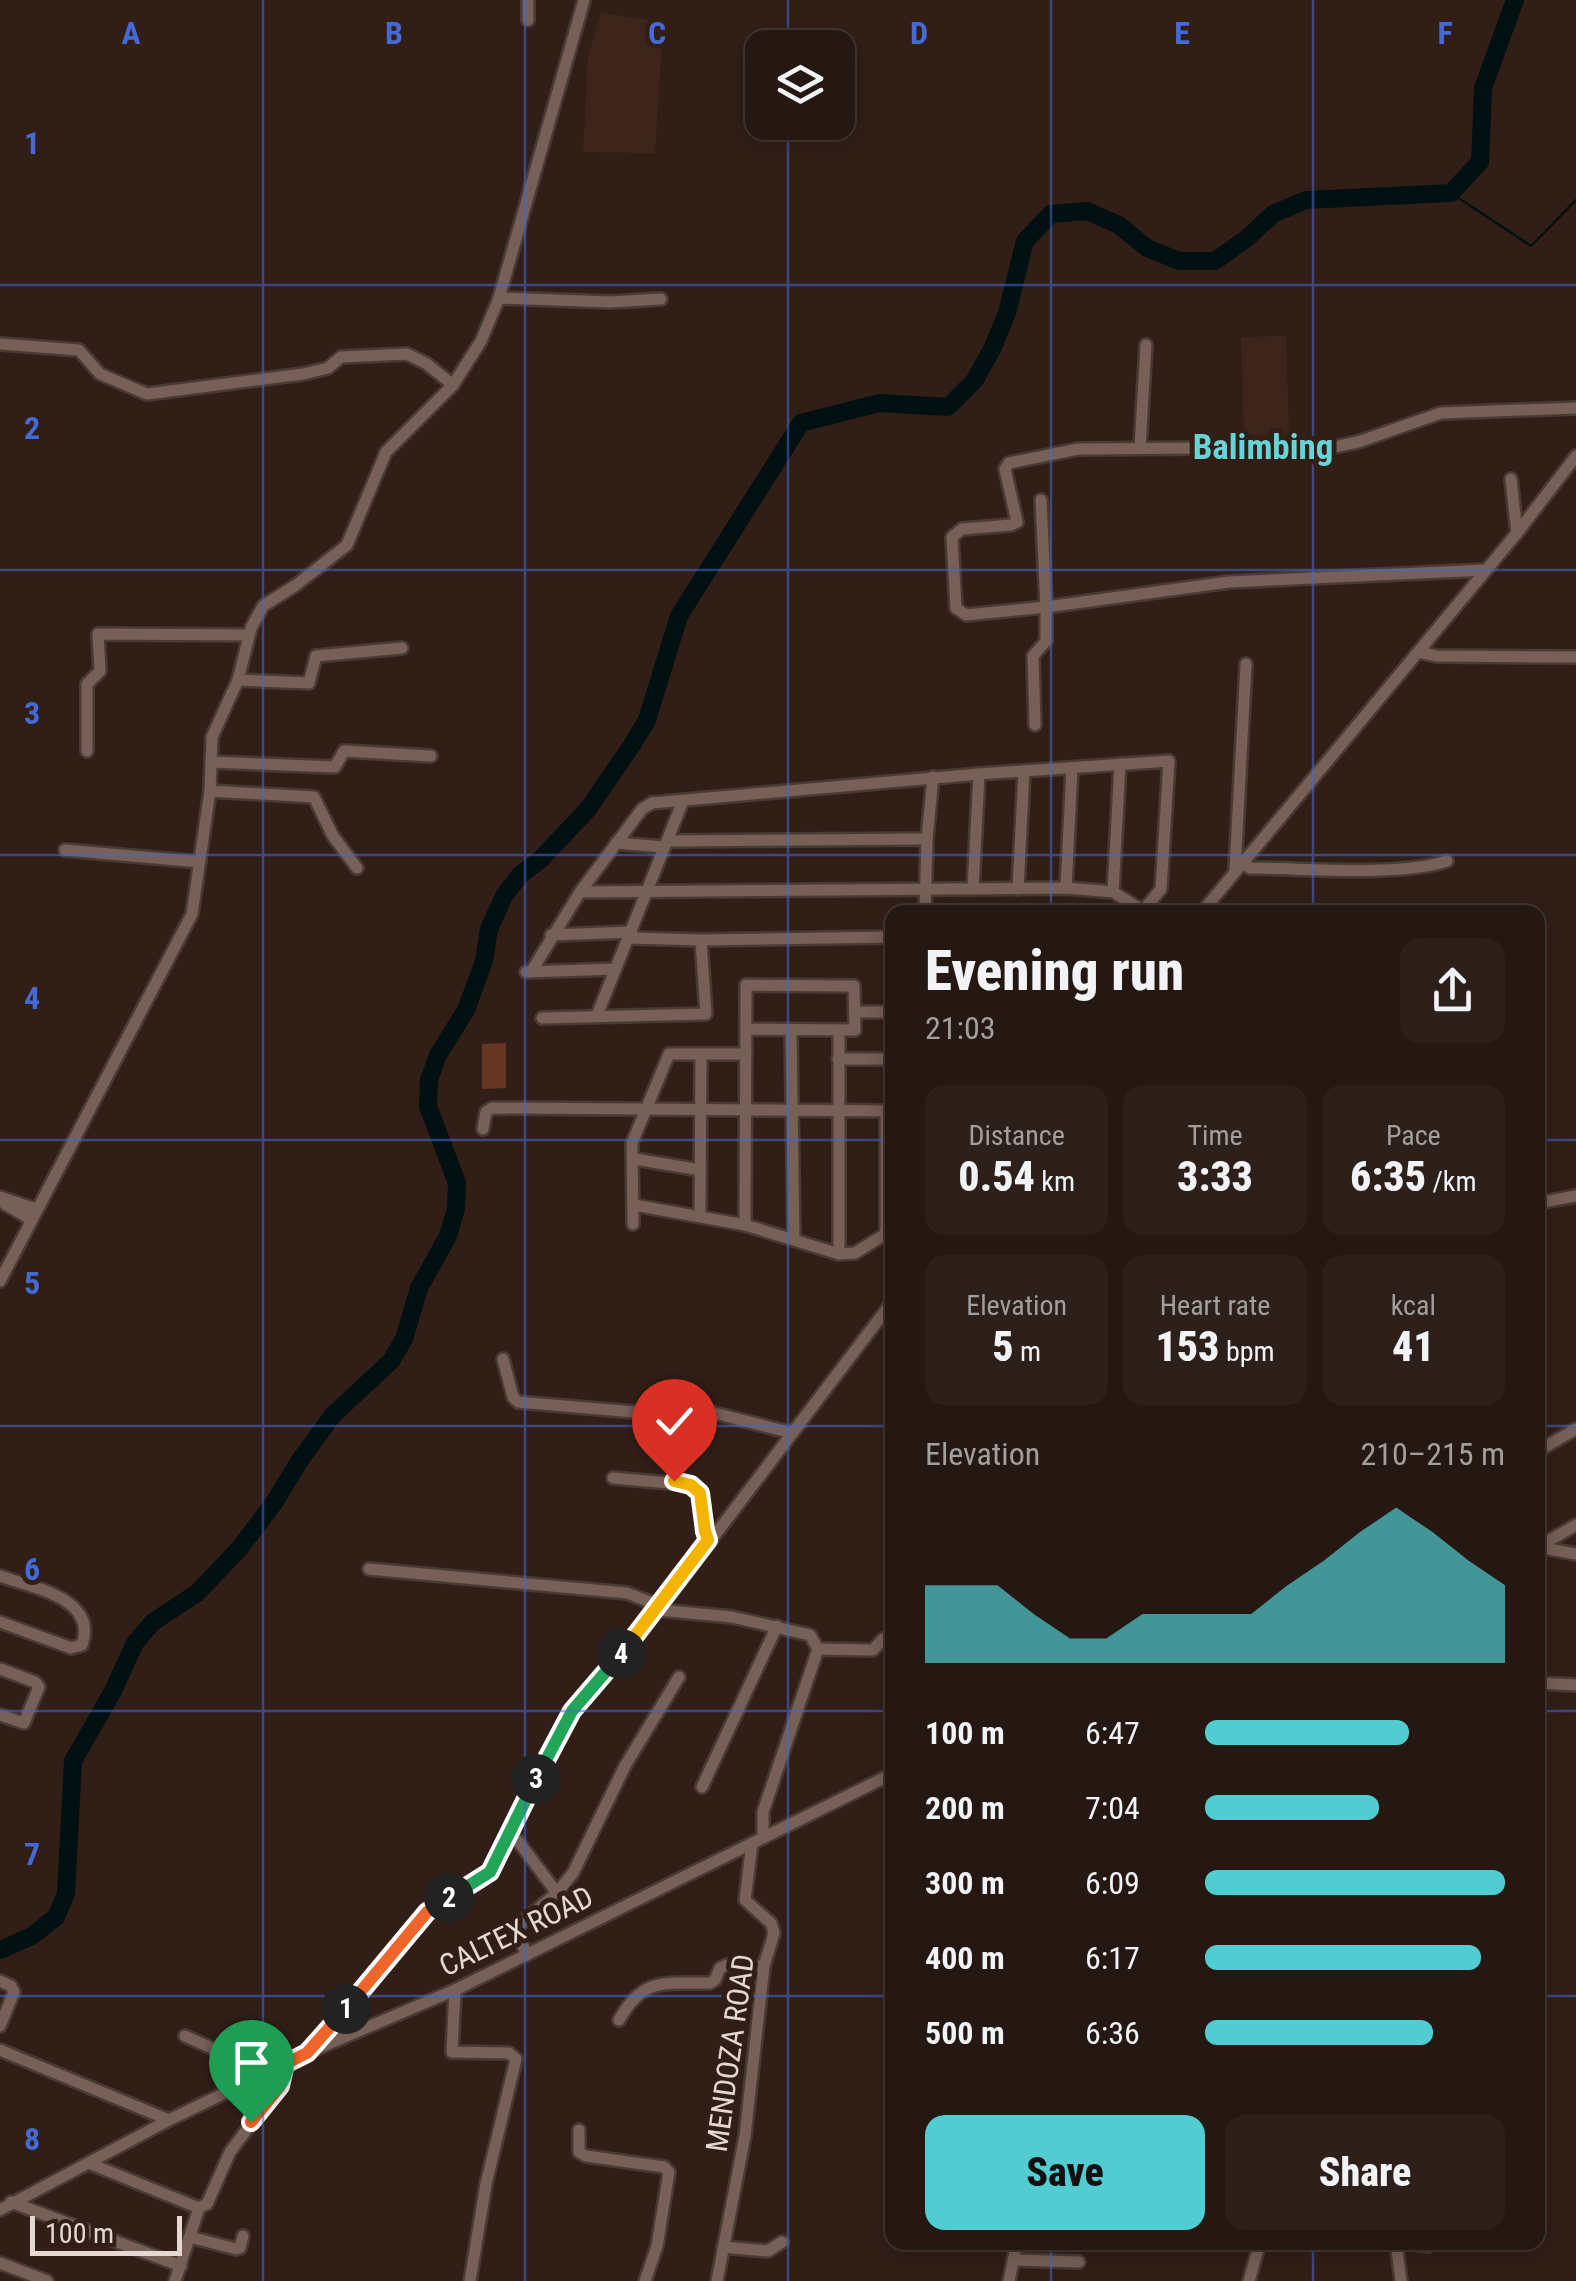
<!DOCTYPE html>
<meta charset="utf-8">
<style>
body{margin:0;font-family:"Roboto Condensed",sans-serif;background:#2d201a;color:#f1f3f6;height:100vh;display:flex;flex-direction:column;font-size:38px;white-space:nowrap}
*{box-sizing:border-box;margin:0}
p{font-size:32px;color:#a39f9f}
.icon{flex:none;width:55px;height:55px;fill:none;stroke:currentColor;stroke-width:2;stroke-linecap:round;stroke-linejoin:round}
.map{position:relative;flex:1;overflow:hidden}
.drawer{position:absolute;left:885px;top:905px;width:660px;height:1345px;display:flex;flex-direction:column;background:#251711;border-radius:20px;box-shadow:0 5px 25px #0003,0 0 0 2px #423631}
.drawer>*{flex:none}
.controls{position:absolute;left:745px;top:30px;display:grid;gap:20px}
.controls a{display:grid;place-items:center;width:110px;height:110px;border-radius:20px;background:#251711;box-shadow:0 5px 25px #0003,0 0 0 2px #423631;font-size:50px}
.scale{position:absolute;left:30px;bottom:25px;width:152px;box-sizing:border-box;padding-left:10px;border:5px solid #e5d8d3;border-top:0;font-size:28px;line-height:35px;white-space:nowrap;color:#e5d8d3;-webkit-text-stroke:8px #311f17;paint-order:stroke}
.pin{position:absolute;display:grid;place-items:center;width:85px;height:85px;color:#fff;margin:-102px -42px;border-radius:50% 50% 50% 0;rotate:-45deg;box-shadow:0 0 10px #0007}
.pin .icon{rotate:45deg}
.km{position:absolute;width:50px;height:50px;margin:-25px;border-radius:50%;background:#222;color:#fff;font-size:28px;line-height:50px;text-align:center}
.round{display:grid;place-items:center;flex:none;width:105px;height:105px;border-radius:20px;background:#2d201a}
.headline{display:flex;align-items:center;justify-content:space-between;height:170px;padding:0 40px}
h1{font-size:55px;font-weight:800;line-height:75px}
.stats{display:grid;grid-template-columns:repeat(3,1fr);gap:15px;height:170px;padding:10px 40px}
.stats div{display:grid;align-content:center;border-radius:20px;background:#2d201a;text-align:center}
.stats b{font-size:42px;font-weight:800}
.stats small{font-size:28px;font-weight:400}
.stats p{font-size:28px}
.chart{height:280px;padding:20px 40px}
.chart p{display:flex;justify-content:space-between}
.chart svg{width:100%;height:180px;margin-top:10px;fill:#51ccd1;opacity:.7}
.primary-button{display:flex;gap:20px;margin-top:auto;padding:20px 40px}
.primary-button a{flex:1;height:115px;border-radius:20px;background:#51ccd1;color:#111;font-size:40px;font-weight:800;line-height:115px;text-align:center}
.primary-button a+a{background:#2d201a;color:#f1f3f6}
ul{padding:0 40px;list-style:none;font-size:32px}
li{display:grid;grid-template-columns:160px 120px 1fr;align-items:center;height:75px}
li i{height:25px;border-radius:12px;background:#51ccd1}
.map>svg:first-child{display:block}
</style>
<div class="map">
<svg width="1576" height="2281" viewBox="0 0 1576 2281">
<rect width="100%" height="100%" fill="#311f17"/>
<g fill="#3e251b">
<path d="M601,13L663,22L655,153L583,152L588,56Z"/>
<path d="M1286,336L1289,435L1244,436L1241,337Z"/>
</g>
<path fill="#663622" d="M506,1043V1088L482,1089V1044Z"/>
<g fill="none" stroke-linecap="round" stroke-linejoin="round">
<path stroke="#031011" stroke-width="2.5" d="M1451,193L1531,246L1576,200"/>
<path stroke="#031011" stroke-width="18" d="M0,1950L32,1936L56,1917L66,1894L73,1761L113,1691L135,1643L153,1622L197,1593L239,1549L274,1503L300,1460L333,1415L391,1361L404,1339L419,1288L448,1236L456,1209L457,1183L428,1106L429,1080L438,1055L466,1010L484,961L489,929L504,896L520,875L540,860L588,809L632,745L647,720L679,616L801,423L879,403L948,407L975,380L993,347L1007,313L1025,241L1051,214L1087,211L1119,225L1147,248L1179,261H1215L1246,239L1273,214L1306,200L1451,193L1480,162L1483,88L1515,0"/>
<defs>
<g id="minor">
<path d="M528,20V0"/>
<path d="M499,298L610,302L661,299"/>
<path d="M0,344L79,350L100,374L147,394L303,374L328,368L341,357L407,354L427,364L453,385"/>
<path d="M1140,448L1146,345"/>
<path d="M1511,479L1517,533"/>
<path d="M1041,500L1046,607L1229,582L1485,570"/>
<path d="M1418,652L1437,656L1576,657"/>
<path d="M238,680L309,683L316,656L402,648"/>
<path d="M1035,725L1033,656L1046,641V607L966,615L956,608L952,537L962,529L1011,525L1017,522L1005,469L1009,463L1078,449L1334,447L1358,442L1441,413L1576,408"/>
<path d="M87,751V684L100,671L98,634L249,635"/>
<path d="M211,762L335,767L344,751L431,756"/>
<path d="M210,791L314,797L333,836L357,868"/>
<path d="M667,841L927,839"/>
<path d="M616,843L664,847"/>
<path d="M65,850L200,862"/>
<path d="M1242,862L1250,868C1305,868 1397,877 1447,861"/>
<path d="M1235,869L1246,664"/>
<path d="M1066,888L1072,768"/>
<path d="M973,889L979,774"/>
<path d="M1018,889L1024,771"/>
<path d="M580,892L1066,888L1113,892L1145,912"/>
<path d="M1113,892L1120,764"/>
<path d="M925,912L927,839L933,777"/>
<path d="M1202,912L1517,533L1576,456"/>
<path d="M551,935L632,932"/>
<path d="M629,938L701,940L892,937"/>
<path d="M526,972L615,969"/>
<path d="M531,972L580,892L642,809L652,803L979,774L1169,761L1161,889L1142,912"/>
<path d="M855,1012H892"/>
<path d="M597,1015L683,801"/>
<path d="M542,1018L706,1014L701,940"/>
<path d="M791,1030L794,1239"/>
<path d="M839,1031V1254"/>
<path d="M838,1059H892"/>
<path d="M483,1129L486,1112L492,1108L892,1111"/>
<path d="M635,1159L700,1170"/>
<path d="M0,1197L36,1209"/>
<path d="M3,1199L5,1204L30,1219"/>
<path d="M1538,1203L1576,1196"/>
<path d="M634,1205L745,1225L839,1254L855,1253L884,1235L886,1230V1111"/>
<path d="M700,1216L701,1054"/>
<path d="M633,1224L632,1143L669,1054H746"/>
<path d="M745,1225L746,985L854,986L855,1030L746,1029"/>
<path d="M0,1281L192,914L210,791L212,737L238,680L251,628L263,606L296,585L347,545L386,452L453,385L481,341L499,298L584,0"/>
<path d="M503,1359L513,1397L518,1402L634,1412L691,1407L792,1433"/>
<path d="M1538,1451L1576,1429"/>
<path d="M613,1478L691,1485L700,1493L708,1540"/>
<path d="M1538,1547L1576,1525"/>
<path d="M1538,1547L1576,1554"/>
<path d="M1538,1565V1572"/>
<path d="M369,1569L627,1593L660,1606"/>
<path d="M0,1576C33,1588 98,1598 82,1645L71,1648L0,1622"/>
<path d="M658,1610L732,1617L810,1635L818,1649L763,1812V1838"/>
<path d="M818,1649L873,1650L883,1639"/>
<path d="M0,1669L35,1682L39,1687L24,1723L0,1715"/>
<path d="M1538,1683L1576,1685"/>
<path d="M702,1787L777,1626"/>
<path d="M892,1816V1848"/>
<path d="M518,1841L557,1893"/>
<path d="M527,1955L515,1928L557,1893L573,1873L625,1766L679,1677"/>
<path d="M0,1981L11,1986L14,1992L0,2026"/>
<path d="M455,1990L452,2052L509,2053L516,2059L486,2184L470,2281"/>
<path d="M619,2020C644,1976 664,1984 710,1983L715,1980L720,1968L727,1965L764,1966"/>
<path d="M185,2036L238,2060L249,2082"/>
<path d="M0,2050L169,2120"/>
<path d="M309,2050L427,1911L490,1872L572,1711L658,1610L892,1302"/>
<path d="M579,2130V2152L586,2156L664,2167L669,2172L657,2246L645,2281"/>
<path d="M91,2164L199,2208L175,2281"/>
<path d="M11,2202L181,2266"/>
<path d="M198,2208L207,2204L230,2152L280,2085L285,2064"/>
<path d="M0,2210L169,2120L307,2053L455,1990L892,1774"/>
<path d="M190,2237L236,2249L240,2248L243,2236"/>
<path d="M1396,2242L1401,2281"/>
<path d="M1397,2242L1428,2246"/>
<path d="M723,2247L768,2251L782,2242"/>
<path d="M1013,2260L1079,2262"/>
<path d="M0,2263L47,2281"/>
<path d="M717,2281L745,2136L764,1966L774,1933L771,1923L745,1900L752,1843"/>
<path d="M1009,2281L1017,2242"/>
<path d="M1249,2281L1260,2242"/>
</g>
</defs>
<use href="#minor" stroke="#493a35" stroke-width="16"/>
<use href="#minor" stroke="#766057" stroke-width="11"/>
</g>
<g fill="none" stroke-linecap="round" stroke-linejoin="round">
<defs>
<path id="split-1" d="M251,2122L280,2086L285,2064L307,2053L346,2009"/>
<path id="split-2" d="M346,2009L427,1912L449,1898"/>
<path id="split-3" d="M449,1898L490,1872L536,1779"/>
<path id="split-4" d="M536,1779L572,1711L621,1654"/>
<path id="split-5" d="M621,1654L708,1540L705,1531"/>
<path id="split-6" d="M674,1481L691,1485L700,1493L705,1531"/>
</defs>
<use href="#split-1" stroke="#fff" stroke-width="20"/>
<use href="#split-2" stroke="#fff" stroke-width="20"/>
<use href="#split-3" stroke="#fff" stroke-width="20"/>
<use href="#split-4" stroke="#fff" stroke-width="20"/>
<use href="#split-5" stroke="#fff" stroke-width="20"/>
<use href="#split-6" stroke="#fff" stroke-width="20"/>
<use href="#split-1" stroke="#f0652b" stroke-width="12"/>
<use href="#split-2" stroke="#f0652b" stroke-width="12"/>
<use href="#split-3" stroke="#22a559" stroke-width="12"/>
<use href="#split-4" stroke="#22a559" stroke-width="12"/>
<use href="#split-5" stroke="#f5b400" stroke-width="12"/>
<use href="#split-6" stroke="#f5b400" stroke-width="12"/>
</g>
<path fill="none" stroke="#456ad7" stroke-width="2.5" stroke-opacity="0.55" d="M263,0V2281M525,0V2281M788,0V48M1051,0V912M1313,0V912M788,122V2281M0,285H1576M0,570H1576M0,855H1576M0,1140H892M1538,1140H1576M0,1426H892M1538,1426H1576M0,1711H892M1538,1711H1576M0,1996H892M1538,1996H1576M1051,2242V2281M1313,2242V2281"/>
<g text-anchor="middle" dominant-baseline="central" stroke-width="10" stroke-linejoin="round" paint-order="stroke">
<g font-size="30" fill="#e5d8d3" stroke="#311f17">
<text transform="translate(516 1931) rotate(-26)">CALTEX ROAD</text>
<text transform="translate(730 2053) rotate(-82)">MENDOZA ROAD</text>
</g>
<g font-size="35" font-weight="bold" fill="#67d4d8" stroke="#311f17">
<text x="1263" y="447">Balimbing</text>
</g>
</g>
<g font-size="32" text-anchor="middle" font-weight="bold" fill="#456ad7" stroke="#311f17" stroke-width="10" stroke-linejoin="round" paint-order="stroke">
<text x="131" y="44">A</text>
<text x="394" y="44">B</text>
<text x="657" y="44">C</text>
<text x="919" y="44">D</text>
<text x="1182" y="44">E</text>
<text x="1445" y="44">F</text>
<text x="32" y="154">1</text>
<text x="32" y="439">2</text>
<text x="32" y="724">3</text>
<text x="32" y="1009">4</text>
<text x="32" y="1294">5</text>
<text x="32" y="1580">6</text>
<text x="32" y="1865">7</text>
<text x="32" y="2150">8</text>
</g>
</svg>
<div class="controls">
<a><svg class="icon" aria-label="layers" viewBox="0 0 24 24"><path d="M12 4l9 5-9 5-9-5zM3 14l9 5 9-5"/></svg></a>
</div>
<div class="scale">100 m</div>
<div class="pin" style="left:251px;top:2122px;background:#1e9e55"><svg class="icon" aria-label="arrive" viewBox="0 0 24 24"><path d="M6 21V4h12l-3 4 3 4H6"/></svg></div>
<div class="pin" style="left:674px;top:1481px;background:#d93025"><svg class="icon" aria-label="check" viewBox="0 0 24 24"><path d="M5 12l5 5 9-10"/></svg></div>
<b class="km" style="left:346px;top:2009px">1</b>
<b class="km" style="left:449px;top:1898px">2</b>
<b class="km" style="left:536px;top:1779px">3</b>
<b class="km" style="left:621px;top:1654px">4</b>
<section class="drawer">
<div class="headline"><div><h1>Evening run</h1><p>21:03</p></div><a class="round"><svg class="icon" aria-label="share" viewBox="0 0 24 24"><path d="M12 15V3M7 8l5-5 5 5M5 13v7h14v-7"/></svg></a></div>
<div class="stats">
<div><p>Distance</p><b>0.54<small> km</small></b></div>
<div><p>Time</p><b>3:33</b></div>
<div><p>Pace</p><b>6:35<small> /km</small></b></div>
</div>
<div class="stats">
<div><p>Elevation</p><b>5<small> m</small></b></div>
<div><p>Heart rate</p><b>153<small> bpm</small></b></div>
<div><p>kcal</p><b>41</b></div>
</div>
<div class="chart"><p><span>Elevation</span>210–215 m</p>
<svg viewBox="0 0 160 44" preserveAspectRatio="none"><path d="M0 44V25L10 25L20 25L30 32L40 38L50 38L60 32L70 32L80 32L90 32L100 25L110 19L120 12L130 6L140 12L150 19L160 25V44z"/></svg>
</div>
<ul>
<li><b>100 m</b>6:47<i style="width:68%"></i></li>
<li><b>200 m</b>7:04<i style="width:58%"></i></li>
<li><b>300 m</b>6:09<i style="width:100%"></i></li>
<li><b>400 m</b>6:17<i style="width:92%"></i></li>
<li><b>500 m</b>6:36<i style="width:76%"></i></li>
</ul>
<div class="primary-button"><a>Save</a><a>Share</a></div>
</section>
</div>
